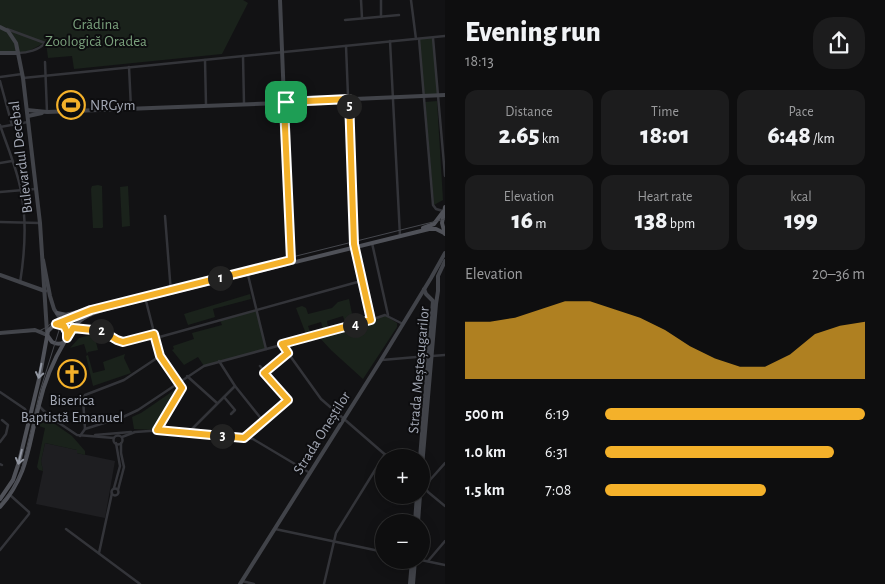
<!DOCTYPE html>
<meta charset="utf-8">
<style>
body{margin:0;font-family:"Alegreya Sans",sans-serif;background:#1c1c1d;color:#f1f3f6;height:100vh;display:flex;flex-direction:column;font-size:19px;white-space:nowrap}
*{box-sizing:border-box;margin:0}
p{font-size:16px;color:#9b9c9e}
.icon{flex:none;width:28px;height:28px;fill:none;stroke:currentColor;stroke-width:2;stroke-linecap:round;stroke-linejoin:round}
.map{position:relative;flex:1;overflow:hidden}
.sheet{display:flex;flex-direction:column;background:#0e0e0f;width:440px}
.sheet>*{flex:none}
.fabs{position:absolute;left:375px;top:449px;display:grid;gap:10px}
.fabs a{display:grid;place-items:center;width:55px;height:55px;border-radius:50%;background:#0e0e0f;box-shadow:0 2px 12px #0003,0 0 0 1px #2e2e2f;font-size:25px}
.pin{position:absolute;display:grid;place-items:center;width:42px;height:42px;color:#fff;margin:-21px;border-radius:10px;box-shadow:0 2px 8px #0006}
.km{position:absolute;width:25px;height:25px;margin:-12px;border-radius:50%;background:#222;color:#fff;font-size:14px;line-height:25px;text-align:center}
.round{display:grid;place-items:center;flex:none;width:52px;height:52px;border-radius:20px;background:#1c1c1d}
.summary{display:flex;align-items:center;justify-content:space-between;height:85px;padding:0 20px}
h1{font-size:28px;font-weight:800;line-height:38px}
.figures{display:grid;grid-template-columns:repeat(3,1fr);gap:8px;height:85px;padding:5px 20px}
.figures div{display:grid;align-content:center;border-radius:12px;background:#1c1c1d;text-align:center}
.figures b{font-size:25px;font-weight:800}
.figures small{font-size:14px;font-weight:400}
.figures p{font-size:14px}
.chart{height:140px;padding:10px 20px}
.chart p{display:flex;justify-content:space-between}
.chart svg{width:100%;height:90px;margin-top:5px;fill:#f4b12a;opacity:.7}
ul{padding:0 20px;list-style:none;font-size:16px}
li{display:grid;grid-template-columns:80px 60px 1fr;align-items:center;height:38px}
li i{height:12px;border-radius:6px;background:#f4b12a}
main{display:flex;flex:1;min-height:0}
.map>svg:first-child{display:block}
</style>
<main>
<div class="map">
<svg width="445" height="584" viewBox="0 0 445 584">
<rect width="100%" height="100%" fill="#121214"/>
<path fill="#1e1e21" d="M45,443L77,450V453L115,461L105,518L36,504L43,471L41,461Z"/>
<g fill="#1a221b">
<path d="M0,0H243L248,3L222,54L74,69L72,56L48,58L46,42L25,53H0Z"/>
<path d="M433,38L438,96L423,97L419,39Z"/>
<path d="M437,101L443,200L434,205L425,102Z"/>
<path d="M98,185L102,186L103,227L102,228H93L91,189L92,186Z"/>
<path d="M128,186L130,226L122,227L120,187Z"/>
<path d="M250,294L251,299L213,309L215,317L188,325L184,314Z"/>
<path d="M349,299L353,319L345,322L343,316L327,321L328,327L323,329L321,322L308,326L310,332L306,334L296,308L302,306L306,308L308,314L332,308L338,302Z"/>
<path d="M256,310L266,349L204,366L198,357L184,365L172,350L174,349L173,346L194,339L192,333L222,325L220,320Z"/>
<path d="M384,315L397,323V327L363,379L331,350L320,338L362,327L363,323Z"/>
<path d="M94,334L98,350L88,352L87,354L84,344L70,348L79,338Z"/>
<path d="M125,354L124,358L131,373L93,386L86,356L88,355L93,373L105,370L103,362Z"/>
<path d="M176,386L182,388L159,427L155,430L134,429L132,417L141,413L176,389L174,387Z"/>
<path d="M39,413L72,436L85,451V455L77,453V450L45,443L41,461L43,471L39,470L37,467L45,428L36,425Z"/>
</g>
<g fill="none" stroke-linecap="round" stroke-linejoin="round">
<g stroke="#333439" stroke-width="2.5">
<path d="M361,0L362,18"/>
<path d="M381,0V17"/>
<path d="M411,0L416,39"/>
<path d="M345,20L399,15"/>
<path d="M7,29L45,43"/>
<path d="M433,38L445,176"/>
<path d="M419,39L433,205L436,209L443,211"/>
<path d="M390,41L400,236"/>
<path d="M346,46L354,245L371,320"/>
<path d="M18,53C27,53 39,50 45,43"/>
<path d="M243,56L244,104"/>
<path d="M205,60L206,105"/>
<path d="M45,62L47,112"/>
<path d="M129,67L131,108"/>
<path d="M0,77L22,74"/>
<path d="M23,78L445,36"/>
<path d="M0,81L12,125"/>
<path d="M0,125C7,146 17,169 21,191C27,221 25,252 20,283"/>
<path d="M0,127L28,122"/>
<path d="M0,163L12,161"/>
<path d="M0,192L35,189"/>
<path d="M165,216L171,293"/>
<path d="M0,222L40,223"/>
<path d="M372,243L388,315"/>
<path d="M247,271L266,349"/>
<path d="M145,297L160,356L182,388L157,430"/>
<path d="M73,328L102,331L117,340L123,342L154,334"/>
<path d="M156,338L361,281"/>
<path d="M288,353L321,399L389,458"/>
<path d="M432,356L445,355"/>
<path d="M382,360L428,356"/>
<path d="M219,361L235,386L263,421"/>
<path d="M264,373L288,353L283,344"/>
<path d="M187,376L217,403"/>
<path d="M0,392L25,409L29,416"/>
<path d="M224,397L235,410L231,414"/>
<path d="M39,406L50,417L77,435L114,438"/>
<path d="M35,422L43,418L48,417"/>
<path d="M85,429L83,399L85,395L124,380L160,356"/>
<path d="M189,432L235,386"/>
<path d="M95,435L131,432"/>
<circle cx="118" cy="440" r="4.5"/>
<path d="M80,436L85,429L123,417L138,410L204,366L362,323L385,315L403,324"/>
<path d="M122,437L135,432L164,430L253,439L310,473"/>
<path d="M244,438L288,399L260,366"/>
<path d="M0,442L6,434L8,425L2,420"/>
<path d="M0,464L2,465"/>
<path d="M421,482L428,492L445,506"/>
<path d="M114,488L120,466L116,443"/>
<circle cx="115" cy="492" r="3.5"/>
<path d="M118,490L124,467L121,453V443"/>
<path d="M421,495L430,480L445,463"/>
<path d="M66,529L140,584"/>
<path d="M275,529L384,552"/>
<path d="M0,550L29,514V512L10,495"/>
<path d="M99,553L112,493"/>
<path d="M421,560L445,565"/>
<path d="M428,561L445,541"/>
<path d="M242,581L254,584"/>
<path d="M324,584L336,533L385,454"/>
</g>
<g stroke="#414349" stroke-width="4">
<path d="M280,0L284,100"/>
<path d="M0,27L8,31L16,43L23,78L40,223L47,332"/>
<path d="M0,53H18"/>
<path d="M286,102L445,95"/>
<path d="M284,105L291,262"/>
<path d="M27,110L47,112L280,103L284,105L286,102L284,100L281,103"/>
<path d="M28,116L42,113"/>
<path d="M43,260L50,296L54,309L63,323"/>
<path d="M0,275L45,291"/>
<path d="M0,333L35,330L47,335"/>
<path d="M420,458L433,301L426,294L424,289"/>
<path d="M421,478L436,304L438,291V276L445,261"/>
<path d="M415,522L417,495"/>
<path d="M418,522L420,495"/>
<path d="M240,584L381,360L431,278L445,253"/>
<path d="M410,584L412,560"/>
<path d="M413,584L415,560"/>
</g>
<g stroke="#4f5158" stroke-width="4">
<path d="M445,207L442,223L445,234"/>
<path d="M423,228L434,224L443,212"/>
<path d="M57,313L67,315L79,312"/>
<path d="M56,324L91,310L106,306"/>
<path d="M47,335L52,342C56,344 60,345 64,342C68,338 70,332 73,328C82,316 96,312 109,308L429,229H436L444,233"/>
<path d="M0,499L13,480L19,462L40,375L48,331L54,325L61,324L67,330V336"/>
<path d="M0,507C29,474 28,445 39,405C44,383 53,361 65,341"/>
</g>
<g stroke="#46484e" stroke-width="1">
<path d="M37,331C48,330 55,317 67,313L445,219"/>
<path d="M0,333L42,331"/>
<path d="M0,504L14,487L21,472L40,391L61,324L69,313"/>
</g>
</g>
<defs><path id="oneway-shaft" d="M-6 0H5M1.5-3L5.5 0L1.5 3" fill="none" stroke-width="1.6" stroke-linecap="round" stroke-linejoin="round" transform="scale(1.25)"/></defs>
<g stroke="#9297a2">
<use href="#oneway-shaft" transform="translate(40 371) rotate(101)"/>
<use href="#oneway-shaft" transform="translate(20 457) rotate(104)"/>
</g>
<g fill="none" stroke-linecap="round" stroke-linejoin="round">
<defs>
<path id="route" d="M349,99L354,244L371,320L282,344L288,353L264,373L288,400L244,438L157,430L182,388L160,356L154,334L123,342L117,340L102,331L73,328L67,338V332L64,326L56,324L91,310L291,260L284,105L286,102Z"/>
</defs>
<use href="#route" stroke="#fff" stroke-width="10"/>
<use href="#route" stroke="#f4b12a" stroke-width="6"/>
</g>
<defs>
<symbol id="stadium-ring" viewBox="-11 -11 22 22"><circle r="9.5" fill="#0d0d0f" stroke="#f4b12a" stroke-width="1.5"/><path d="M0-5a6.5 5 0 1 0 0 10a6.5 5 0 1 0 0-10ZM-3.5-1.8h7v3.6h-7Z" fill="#f4b12a"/></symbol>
<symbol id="church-ring" viewBox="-11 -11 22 22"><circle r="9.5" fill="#0d0d0f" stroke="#f4b12a" stroke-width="1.5"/><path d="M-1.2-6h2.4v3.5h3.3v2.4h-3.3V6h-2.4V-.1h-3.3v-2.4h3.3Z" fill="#f4b12a"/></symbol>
</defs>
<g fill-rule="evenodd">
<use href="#stadium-ring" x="55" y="89" width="32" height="32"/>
<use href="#church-ring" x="56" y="358" width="32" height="32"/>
</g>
<g text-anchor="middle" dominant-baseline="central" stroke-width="4" stroke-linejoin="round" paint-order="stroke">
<g font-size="15" fill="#7aa07c" stroke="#0d0d0f">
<text x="96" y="24">Grădina<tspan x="96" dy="17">Zoologică Oradea</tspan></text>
</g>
<g font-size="15" fill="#a3a8b5" stroke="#0d0d0f" text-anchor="start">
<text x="90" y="105">NRGym</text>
<text x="72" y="400" text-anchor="middle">Biserica<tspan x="72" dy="17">Baptistă Emanuel</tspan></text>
</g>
<g font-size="15" fill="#a3a8b5" stroke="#0d0d0f">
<text transform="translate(21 157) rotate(-97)">Bulevardul Decebal</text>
<text transform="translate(419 370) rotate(-85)">Strada Meșteșugarilor</text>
<text transform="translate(322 433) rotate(-58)">Strada Oneștilor</text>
</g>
</g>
</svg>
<div class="fabs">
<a>+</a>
<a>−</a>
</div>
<div class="pin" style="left:286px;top:102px;background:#1e9e55"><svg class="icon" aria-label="arrive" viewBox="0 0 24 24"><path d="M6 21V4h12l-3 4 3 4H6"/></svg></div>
<b class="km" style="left:220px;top:278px">1</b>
<b class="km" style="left:101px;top:331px">2</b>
<b class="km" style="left:222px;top:436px">3</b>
<b class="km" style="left:355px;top:325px">4</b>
<b class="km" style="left:349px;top:106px">5</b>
</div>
<section class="sheet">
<div class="summary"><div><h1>Evening run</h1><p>18:13</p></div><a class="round"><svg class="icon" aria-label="share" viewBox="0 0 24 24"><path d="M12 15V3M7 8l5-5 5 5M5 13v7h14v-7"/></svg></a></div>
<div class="figures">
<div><p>Distance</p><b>2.65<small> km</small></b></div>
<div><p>Time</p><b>18:01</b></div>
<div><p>Pace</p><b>6:48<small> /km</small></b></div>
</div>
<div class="figures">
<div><p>Elevation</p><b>16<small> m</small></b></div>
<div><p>Heart rate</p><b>138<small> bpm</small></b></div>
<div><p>kcal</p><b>199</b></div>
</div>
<div class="chart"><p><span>Elevation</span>20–36 m</p>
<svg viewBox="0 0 160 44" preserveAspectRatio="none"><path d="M0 44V16L10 16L20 14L30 10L40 6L50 6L60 10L70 14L80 20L90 28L100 34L110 38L120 38L130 32L140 22L150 18L160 16V44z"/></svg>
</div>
<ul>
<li><b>500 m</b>6:19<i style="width:100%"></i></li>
<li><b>1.0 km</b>6:31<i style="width:88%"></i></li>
<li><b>1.5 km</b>7:08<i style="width:62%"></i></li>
</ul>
</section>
</main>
